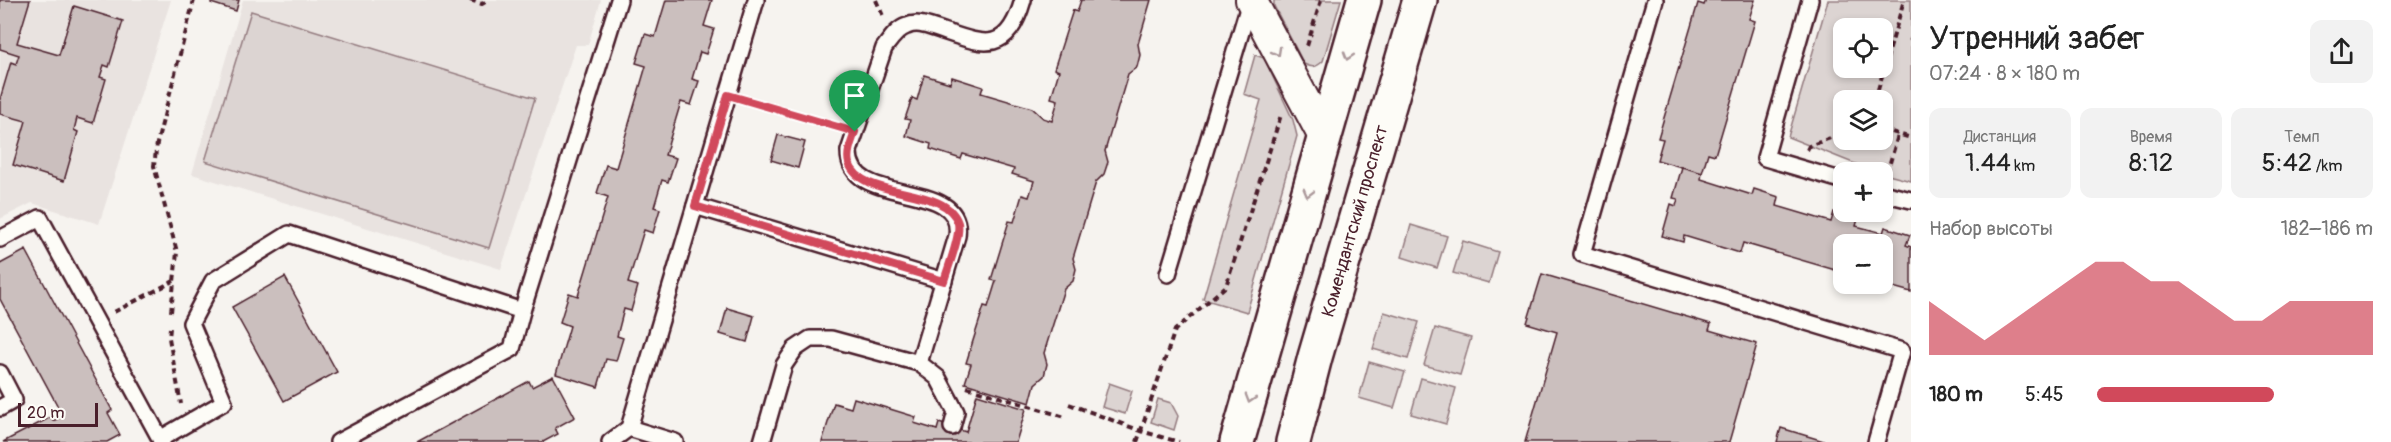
<!DOCTYPE html>
<html lang="ru">
<meta charset="utf-8">
<style>
body{margin:0;font-family:Pangolin,sans-serif;background:#f2f2f2;color:#222;height:100vh;display:flex;flex-direction:column;font-size:22px;white-space:nowrap}
*{box-sizing:border-box;margin:0}
p{font-size:20px;color:#767676}
.icon{flex:none;width:33px;height:33px;fill:none;stroke:currentColor;stroke-width:2;stroke-linecap:round;stroke-linejoin:round}
.map{position:relative;flex:1;overflow:hidden}
.sheet{display:flex;flex-direction:column;background:#fff;width:480px}
.sheet>*{flex:none}
.tools{position:absolute;left:1833px;top:18px;display:grid;gap:12px}
.tools a{display:grid;place-items:center;width:60px;height:60px;border-radius:12px;background:#fff;box-shadow:0 3px 9px #0003;font-size:30px}
.scale{position:absolute;left:18px;bottom:15px;width:80px;box-sizing:border-box;padding-left:6px;border:3px solid #4a1f2b;border-top:0;font-size:16px;line-height:21px;white-space:nowrap;color:#4a1f2b;-webkit-text-stroke:4px #fdfcf7;paint-order:stroke}
.pin{position:absolute;display:grid;place-items:center;width:51px;height:51px;color:#fff;margin:-62px -26px;border-radius:50% 50% 50% 0;rotate:-45deg;box-shadow:0 0 6px #0007}
.pin .icon{rotate:45deg}
.round{display:grid;place-items:center;flex:none;width:63px;height:63px;border-radius:12px;background:#f2f2f2}
.headline{display:flex;align-items:center;justify-content:space-between;height:102px;padding:0 18px}
h1{font-size:33px;font-weight:600;line-height:45px}
.metrics{display:grid;grid-template-columns:repeat(3,1fr);gap:9px;height:102px;padding:6px 18px}
.metrics div{display:grid;align-content:center;border-radius:12px;background:#f2f2f2;text-align:center}
.metrics b{font-size:26px;font-weight:600}
.metrics small{font-size:16px;font-weight:400}
.metrics p{font-size:16px}
.chart{height:168px;padding:12px 18px}
.chart p{display:flex;justify-content:space-between}
.chart svg{width:100%;height:108px;margin-top:6px;fill:#d1495b;opacity:.7}
ul{padding:0 18px;list-style:none;font-size:20px}
li{display:grid;grid-template-columns:96px 72px 1fr;align-items:center;height:45px}
li i{height:15px;border-radius:8px;background:#d1495b}
main{display:flex;flex:1;min-height:0}
.map>svg:first-child{display:block}
</style>
<main>
<div class="map">
<svg width="1911" height="442" viewBox="0 0 1911 442">
<rect width="100%" height="100%" fill="#f6f3ef"/>
<filter id="ink" filterUnits="userSpaceOnUse"><feTurbulence type="fractalNoise" baseFrequency=".0167" numOctaves="2"/><feDisplacementMap in="SourceGraphic" scale="12" xChannelSelector="R" yChannelSelector="G"/><feConvolveMatrix kernelMatrix="1 2 1 2 8 2 1 2 1" color-interpolation-filters="sRGB"/></filter>
<g filter="url(#ink)">
<g fill="#e9e3e0">
<path d="M0,0H171L99,224L32,203L0,219Z"/>
<path d="M243,0H601L588,45H576L501,269L192,174Z"/>
</g>
<g fill="#dcd4d2" stroke="#937a7e" stroke-width="1.5" fill-rule="evenodd">
<path d="M1274,0H1341L1323,61C1316,68 1312,68 1304,64L1274,6Z"/>
<path d="M1828,0H1911V37L1909,40L1911,42V181L1873,171L1788,137ZM1882,28V68H1844V28ZM1844,100H1882V140H1844Z"/>
<path d="M251,11L535,98L489,248L205,161Z"/>
<path d="M1255,55L1264,58L1293,120L1297,136L1247,312L1203,299L1261,100L1244,94Z"/>
<path d="M1411,225L1447,236L1437,268L1402,257Z"/>
<path d="M1463,241L1498,252L1489,283L1453,273Z"/>
<path d="M1384,312L1419,322L1408,359L1373,349Z"/>
<path d="M1435,328L1471,338L1460,375L1424,365Z"/>
<path d="M1369,362L1405,372L1394,408L1359,398Z"/>
<path d="M1421,378L1456,388L1446,424L1411,414Z"/>
<path d="M1109,383L1132,391L1125,414L1102,407Z"/>
<path d="M1158,399L1171,403L1178,416L1174,430L1151,422Z"/>
</g>
<g fill="#cbbfbe" stroke="#4a1f2b" stroke-width="1.5">
<path d="M0,0H30L17,43L59,55L74,6L123,21L109,67L104,65L100,77L106,79L93,123L77,118L74,130L78,132L64,181L13,165L26,121L0,114V99L11,62L16,64L19,55L0,49Z"/>
<path d="M212,0H239L236,11L211,3Z"/>
<path d="M666,0H712L704,26L714,29L706,54L700,52L692,79L699,81L691,105L681,102L665,155L676,158L668,182L662,180L654,207L660,209L653,233L644,230L628,283L638,286L631,311L624,309L617,336L623,338L616,361L606,359L598,387L556,374L570,326L560,322L569,293L578,296L608,197L597,193L606,165L616,168L646,66L636,63L645,34L655,37Z"/>
<path d="M1081,0H1151L1138,44L1140,55L1137,67L1128,74L1105,151L1108,162L1104,174L1096,182L1073,258L1076,269L1073,281L1064,289L1044,353L1047,364L1044,376L1035,384L1030,403L965,383L971,364L966,363L984,306L988,307L996,281L991,280L1009,221L1014,222L1022,195L1029,197L1034,181L1012,174L1014,169L963,154L961,159L930,149L931,144L906,136L910,120L905,119L912,98L917,100L924,75L950,83L952,77L983,87L981,93L1032,108L1043,118L1052,121L1058,100L1051,98L1059,71L1054,69L1073,10L1077,12Z"/>
<path d="M1706,0H1755L1749,19L1755,21L1715,155L1708,153L1702,173L1657,160L1663,139L1658,138L1698,3L1704,5Z"/>
<path d="M778,135L805,142L798,168L771,160Z"/>
<path d="M1682,167L1702,173L1701,179L1752,195L1754,189L1779,197L1777,206L1831,222L1834,212L1858,219L1856,226L1883,233L1885,227L1910,235L1906,245L1911,247V292L1882,284V244H1844V283L1838,282L1842,272L1743,243L1740,253L1684,236L1683,242L1662,236L1671,204L1676,206L1678,199L1673,198Z"/>
<path d="M26,250L112,410L108,413L120,435L107,442H3L51,417L53,421L63,416L0,299V264Z"/>
<path d="M1542,274L1711,324L1709,330L1757,344L1729,442H1525L1557,332L1527,323Z"/>
<path d="M285,277L337,372L284,401L232,307Z"/>
<path d="M727,308L754,316L747,342L720,334Z"/>
<path d="M553,376L575,417L555,428L558,434L543,442H417L529,381L532,387Z"/>
<path d="M977,394L1026,409L1016,442H822L834,403L851,408L854,398L916,417L914,423L937,430L939,423L966,432Z"/>
<path d="M1781,428L1827,442H1777Z"/>
</g>
<g fill="none" stroke-linecap="round" stroke-linejoin="round">
<defs>
<g id="lane">
<path d="M1655,0L1582,254L1902,351L1876,442"/>
<path d="M1810,0L1765,158L1844,181"/>
<path d="M1882,193L1911,200"/>
<path d="M695,206L944,281"/>
<path d="M0,239L40,218L162,442"/>
<path d="M1168,274L1250,2"/>
<path d="M0,373L14,400L0,408"/>
<path d="M952,427L956,412L938,378L919,363L957,236C965,175 848,210 849,151L884,48C890,40 897,29 907,26C916,22 925,25 934,28C980,43 1006,59 1023,0"/>
<path d="M629,428L675,442"/>
<path d="M160,439L224,402L191,323L213,281L289,234L522,311"/>
<path d="M338,442L512,349L522,311L619,0"/>
<path d="M610,442L629,428L756,0"/>
<path d="M762,442L784,365L795,349L810,339H831L919,363"/>
</g>
<path id="street" d="M1251,0L1324,137"/>
<g id="secondary">
<path d="M1237,442L1364,0"/>
<path d="M1293,442L1315,357L1420,0"/>
</g>
</defs>
<use href="#lane" stroke="#4a1f2b" stroke-width="20"/>
<use href="#street" stroke="#4a1f2b" stroke-width="34"/>
<use href="#secondary" stroke="#4a1f2b" stroke-width="38"/>
<g stroke="#4a1f2b" stroke-width="4" stroke-dasharray="6 4.5" stroke-linecap="butt">
<path d="M470,0L482,4L489,0"/>
<path d="M876,0L883,16"/>
<path d="M1307,46L1321,0"/>
<path d="M747,100L837,127"/>
<path d="M1875,100L1904,0"/>
<path d="M1882,129L1911,138"/>
<path d="M1807,150L1809,146L1844,133"/>
<path d="M1887,173L1898,135"/>
<path d="M114,312L174,281"/>
<path d="M171,312L177,252L154,166L157,143L194,0"/>
<path d="M170,328L169,338L181,404"/>
<path d="M967,387L1065,417"/>
<path d="M1069,404L1141,431L1179,442"/>
<path d="M1137,442L1175,330L1226,286L1281,115"/>
</g>
<use href="#lane" stroke="#fdfcf7" stroke-width="15"/>
<use href="#street" stroke="#fdfcf7" stroke-width="30"/>
<use href="#secondary" stroke="#fdfcf7" stroke-width="33"/>
</g>
<defs><path id="oneway-chevron" d="M-2-3.5L2.5 0L-2 3.5" fill="none" stroke-width="1.6" stroke-linecap="round" stroke-linejoin="round" transform="scale(1.5)"/></defs>
<g stroke="#ac999b">
<use href="#oneway-chevron" transform="translate(1277 52) rotate(61)"/>
<use href="#oneway-chevron" transform="translate(1348 56) rotate(107)"/>
<use href="#oneway-chevron" transform="translate(1308 193) rotate(105)"/>
<use href="#oneway-chevron" transform="translate(1250 399) rotate(107)"/>
</g>
</g>
<g fill="none" stroke-linecap="round" stroke-linejoin="round" filter="url(#ink)">
<defs>
<path id="route" d="M728,95L855,132C852,141 846,153 849,163C862,201 946,184 958,223C961,236 948,267 944,281L695,206Z"/>
</defs>
<use href="#route" stroke="#fff" stroke-width="12"/>
<use href="#route" stroke="#d1495b" stroke-width="8"/>
</g>
<g text-anchor="middle" dominant-baseline="central" stroke-width="4.5" stroke-linejoin="round" paint-order="stroke">
<g font-size="18" fill="#4a1f2b" stroke="#fdfcf7">
<text transform="translate(1355 221) rotate(-74)">Комендантский проспект</text>
</g>
</g>
</svg>
<div class="tools">
<a><svg class="icon" aria-label="locate" viewBox="0 0 24 24"><circle cx="12" cy="12" r="6"/><path d="M12 2v4M12 18v4M2 12h4M18 12h4"/></svg></a>
<a><svg class="icon" aria-label="layers" viewBox="0 0 24 24"><path d="M12 4l9 5-9 5-9-5zM3 14l9 5 9-5"/></svg></a>
<a>+</a>
<a>−</a>
</div>
<div class="scale">20 m</div>
<div class="pin" style="left:855px;top:132px;background:#1e9e55"><svg class="icon" aria-label="arrive" viewBox="0 0 24 24"><path d="M6 21V4h12l-3 4 3 4H6"/></svg></div>
</div>
<section class="sheet">
<div class="headline"><div><h1>Утренний забег</h1><p>07:24 · 8 × 180 m</p></div><a class="round"><svg class="icon" aria-label="share" viewBox="0 0 24 24"><path d="M12 15V3M7 8l5-5 5 5M5 13v7h14v-7"/></svg></a></div>
<div class="metrics">
<div><p>Дистанция</p><b>1.44<small> km</small></b></div>
<div><p>Время</p><b>8:12</b></div>
<div><p>Темп</p><b>5:42<small> /km</small></b></div>
</div>
<div class="chart"><p><span>Набор высоты</span>182–186 m</p>
<svg viewBox="0 0 160 44" preserveAspectRatio="none"><path d="M0 44V22L10 30L20 38L30 30L40 22L50 14L60 6L70 6L80 14L90 14L100 22L110 30L120 30L130 22L140 22L150 22L160 22V44z"/></svg>
</div>
<ul>
<li><b>180 m</b>5:45<i style="width:64%"></i></li>
</ul>
</section>
</main>
